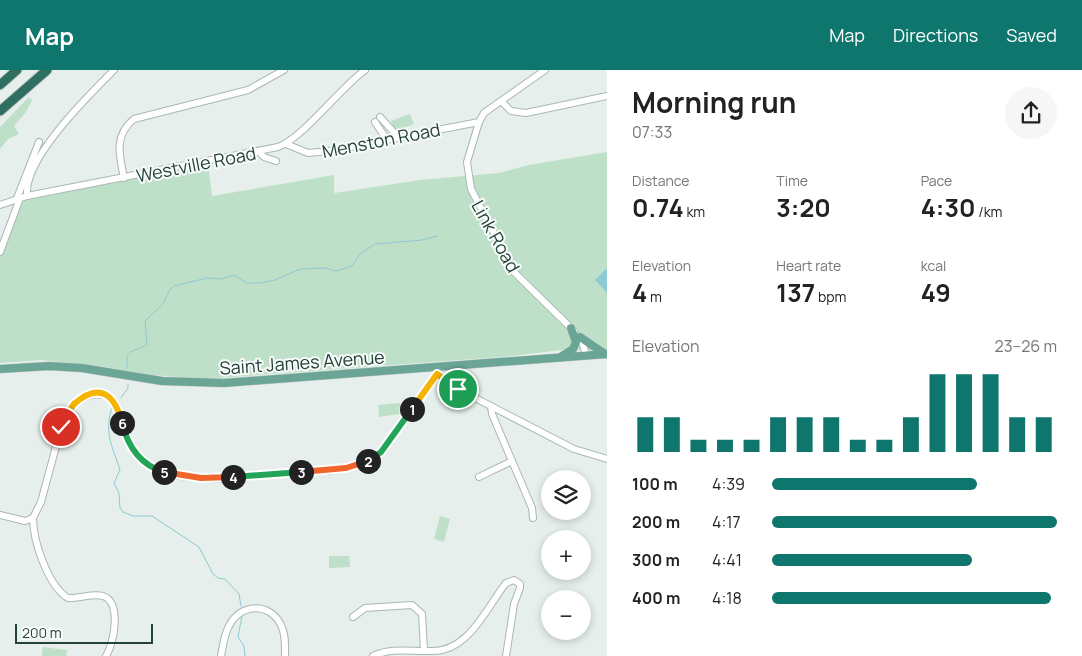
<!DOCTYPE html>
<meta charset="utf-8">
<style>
body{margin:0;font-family:Manrope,sans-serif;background:#f6f6f6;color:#222;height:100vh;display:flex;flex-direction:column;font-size:19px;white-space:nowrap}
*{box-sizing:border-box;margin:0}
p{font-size:16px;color:#767676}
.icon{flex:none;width:28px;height:28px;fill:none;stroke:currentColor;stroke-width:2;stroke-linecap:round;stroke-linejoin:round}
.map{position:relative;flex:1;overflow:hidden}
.drawer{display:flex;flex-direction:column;background:#fff;width:475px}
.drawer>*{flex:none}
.fabs{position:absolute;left:541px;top:400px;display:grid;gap:10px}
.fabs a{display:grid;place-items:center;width:50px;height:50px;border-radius:50%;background:#fff;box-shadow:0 2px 8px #0003;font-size:25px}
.scale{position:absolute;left:15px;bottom:12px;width:138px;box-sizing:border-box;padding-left:5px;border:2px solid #24423a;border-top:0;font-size:14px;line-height:18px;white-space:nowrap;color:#24423a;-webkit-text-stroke:4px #f7fbf9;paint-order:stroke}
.pin{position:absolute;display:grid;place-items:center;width:42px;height:42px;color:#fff;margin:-21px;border:2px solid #fff;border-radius:50%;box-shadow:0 1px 5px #0007}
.km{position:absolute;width:25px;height:25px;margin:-12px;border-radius:50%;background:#222;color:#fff;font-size:14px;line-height:25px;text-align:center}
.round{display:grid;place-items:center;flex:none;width:52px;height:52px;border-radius:26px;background:#f6f6f6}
.summary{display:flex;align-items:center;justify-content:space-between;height:85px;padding:0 25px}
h1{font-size:28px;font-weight:700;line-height:38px}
.metrics{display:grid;grid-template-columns:repeat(3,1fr);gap:8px;height:85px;padding:5px 25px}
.metrics div{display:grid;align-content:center}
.metrics b{font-size:25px;font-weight:700}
.metrics small{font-size:14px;font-weight:400}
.metrics p{font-size:14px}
.chart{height:140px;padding:10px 25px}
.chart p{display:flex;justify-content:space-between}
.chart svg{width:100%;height:90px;margin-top:5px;stroke:#0f766e;stroke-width:6}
ul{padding:0 25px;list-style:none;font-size:16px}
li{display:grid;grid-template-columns:80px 60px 1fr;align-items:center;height:38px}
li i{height:12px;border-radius:6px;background:#0f766e}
header{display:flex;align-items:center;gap:30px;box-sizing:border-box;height:70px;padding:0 25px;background:#0f766e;color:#fff}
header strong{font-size:24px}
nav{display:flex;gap:28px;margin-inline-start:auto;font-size:18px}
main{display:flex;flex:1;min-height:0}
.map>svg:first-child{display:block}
</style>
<header>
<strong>Map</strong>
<nav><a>Map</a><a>Directions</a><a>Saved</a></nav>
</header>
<main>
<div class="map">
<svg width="607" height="586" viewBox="0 0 607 586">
<rect width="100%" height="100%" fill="#e6efeb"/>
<g fill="#bfe0c8">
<path d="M29,27L32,30L26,42L14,56L19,64L8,69L0,79V57Z"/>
<path d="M410,44L414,54L395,61L391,51Z"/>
<path d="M607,82V281L569,279L512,286L205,309L153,305L99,296L41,290L0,293V184L20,128L208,93L212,126L334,105V123L420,110L499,103L529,95Z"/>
<path d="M400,333L399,344L379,347L378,335Z"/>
<path d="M440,446L450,449L444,472L434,469Z"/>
<path d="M329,486H349L350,497L329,498Z"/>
<path d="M43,577L67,580L66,586H42Z"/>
</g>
<path fill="#8ec9d4" d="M606,199L607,200V223L595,210Z"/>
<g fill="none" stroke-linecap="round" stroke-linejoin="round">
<g stroke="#8ec9d4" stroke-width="1">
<path d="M127,298V286L132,281L147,275L145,251L163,234L169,221L174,216L207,208L222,209L234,205L247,213H260L275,210L300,199L325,198L336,201L352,196L360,184L375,174L422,170L437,166"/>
<path d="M121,328L128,318V314"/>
<path d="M113,335C103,362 112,375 120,400L114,413L119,423L120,438L123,442L133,446H152L199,477L213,504L218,508L225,509L239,524L241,536"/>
<path d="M242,546L238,567L244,576L245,586"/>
</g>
<defs>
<g id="minor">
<path d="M545,0L484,43L479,52L467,92L471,119L515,203L574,261"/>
<path d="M501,31L511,41L526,43L607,26"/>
<path d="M380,47L399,68"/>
<path d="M375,52L387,70"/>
<path d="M286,74L308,83L329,81L479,52"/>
<path d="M258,81L264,87L276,91"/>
<path d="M124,108C119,85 114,65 134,49L248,20L284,0"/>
<path d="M27,126C23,89 89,25 114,0"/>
<path d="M17,128L39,72"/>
<path d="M0,135L27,126L278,77C303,68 339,19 365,0"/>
<path d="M0,182L20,128"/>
<path d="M581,268L586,285"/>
<path d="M437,304L448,314L574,379L607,389"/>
<path d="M491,336L492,344L532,438L533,448"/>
<path d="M479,407L512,391"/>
<path d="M0,445L25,451L33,448"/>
<path d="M33,448L41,432L64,347C74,332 91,318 110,327C128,345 120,376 145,392C160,403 180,407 199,408C230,411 263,404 294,402C315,401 338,402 358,395C367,392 374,388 381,382L437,304L438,298"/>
<path d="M33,448C33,471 48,516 68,528C79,529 92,523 103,526C122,532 114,574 106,586"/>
<path d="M353,547L365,538L412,535L422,544L424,580"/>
<path d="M221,586C223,576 224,565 229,556C240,533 270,532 281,555C286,565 285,576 285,586"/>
<path d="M373,586C393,577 411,582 433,581C469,581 487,537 506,513L514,510L520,514V518L514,534L506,586"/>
</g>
<g id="major">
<path d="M580,267L605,284"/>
<path d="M562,286L573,279L576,272L571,258"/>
<path d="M0,299L49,296L82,298L162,311L224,313L607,284"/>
</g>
<g id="highway">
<path d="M0,15L17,0"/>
<path d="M0,41L47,0"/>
</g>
</defs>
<use href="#minor" stroke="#a8b8b2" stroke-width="8"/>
<use href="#major" stroke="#c2cac8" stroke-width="9"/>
<use href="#highway" stroke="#c2cac8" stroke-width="11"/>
<use href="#minor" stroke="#fff" stroke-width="6"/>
<use href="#major" stroke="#6aa596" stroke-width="8"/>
<use href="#highway" stroke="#2f6f62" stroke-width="9"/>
</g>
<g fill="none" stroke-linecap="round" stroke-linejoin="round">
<defs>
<path id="split-1" d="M412,339L437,304L458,319"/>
<path id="split-2" d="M368,391L381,382L412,339"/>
<path id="split-3" d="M301,402L346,398L368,391"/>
<path id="split-4" d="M233,407L301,402"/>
<path id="split-5" d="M164,402L201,408L233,407"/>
<path id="split-6" d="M122,353C128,377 140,395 164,402"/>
<path id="split-7" d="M74,334C100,311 115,325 122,353"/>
<path id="split-8" d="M61,357L64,348L74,334"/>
</defs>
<use href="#split-1" stroke="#fff" stroke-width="10"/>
<use href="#split-2" stroke="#fff" stroke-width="10"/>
<use href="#split-3" stroke="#fff" stroke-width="10"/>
<use href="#split-4" stroke="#fff" stroke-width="10"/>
<use href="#split-5" stroke="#fff" stroke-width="10"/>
<use href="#split-6" stroke="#fff" stroke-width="10"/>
<use href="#split-7" stroke="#fff" stroke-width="10"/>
<use href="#split-8" stroke="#fff" stroke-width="10"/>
<use href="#split-1" stroke="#f5b400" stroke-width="6"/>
<use href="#split-2" stroke="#22a559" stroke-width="6"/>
<use href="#split-3" stroke="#f0652b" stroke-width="6"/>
<use href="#split-4" stroke="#22a559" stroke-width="6"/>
<use href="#split-5" stroke="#f0652b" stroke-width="6"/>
<use href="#split-6" stroke="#22a559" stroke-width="6"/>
<use href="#split-7" stroke="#f5b400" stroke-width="6"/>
<use href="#split-8" stroke="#f5b400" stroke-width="6"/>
</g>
<g text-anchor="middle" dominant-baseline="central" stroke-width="4" stroke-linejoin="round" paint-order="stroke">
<g font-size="18" fill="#24423a" stroke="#f7fbf9">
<text transform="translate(381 70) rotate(-11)">Menston Road</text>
<text transform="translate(196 94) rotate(-11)">Westville Road</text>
<text transform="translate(496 166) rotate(61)">Link Road</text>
<text transform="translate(302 292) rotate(-4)">Saint James Avenue</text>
</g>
</g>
</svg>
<div class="fabs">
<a><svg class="icon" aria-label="layers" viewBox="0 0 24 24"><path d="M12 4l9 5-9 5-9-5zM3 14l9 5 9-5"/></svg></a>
<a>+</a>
<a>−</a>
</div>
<div class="scale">200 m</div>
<div class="pin" style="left:458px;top:319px;background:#1e9e55"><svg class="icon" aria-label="arrive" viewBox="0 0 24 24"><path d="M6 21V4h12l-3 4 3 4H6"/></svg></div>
<div class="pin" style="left:61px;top:357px;background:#d93025"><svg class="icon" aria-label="check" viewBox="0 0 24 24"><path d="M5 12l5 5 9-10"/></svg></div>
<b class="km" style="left:412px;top:339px">1</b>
<b class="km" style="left:368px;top:391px">2</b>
<b class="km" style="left:301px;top:402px">3</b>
<b class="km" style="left:233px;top:407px">4</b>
<b class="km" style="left:164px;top:402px">5</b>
<b class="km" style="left:122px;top:353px">6</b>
</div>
<section class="drawer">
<div class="summary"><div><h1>Morning run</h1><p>07:33</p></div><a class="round"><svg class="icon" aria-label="share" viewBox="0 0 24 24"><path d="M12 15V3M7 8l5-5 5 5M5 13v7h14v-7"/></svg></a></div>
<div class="metrics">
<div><p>Distance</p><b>0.74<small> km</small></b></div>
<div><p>Time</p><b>3:20</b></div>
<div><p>Pace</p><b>4:30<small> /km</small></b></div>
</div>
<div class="metrics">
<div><p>Elevation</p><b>4<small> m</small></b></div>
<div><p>Heart rate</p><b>137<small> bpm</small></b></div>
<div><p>kcal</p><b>49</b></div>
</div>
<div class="chart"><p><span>Elevation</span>23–26 m</p>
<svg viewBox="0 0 160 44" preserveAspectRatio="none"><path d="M5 44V27M15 44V27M25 44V38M35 44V38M45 44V38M55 44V27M65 44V27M75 44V27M85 44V38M95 44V38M105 44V27M115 44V6M125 44V6M135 44V6M145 44V27M155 44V27"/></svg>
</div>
<ul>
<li><b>100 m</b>4:39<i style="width:72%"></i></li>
<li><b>200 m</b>4:17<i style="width:100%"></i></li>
<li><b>300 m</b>4:41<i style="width:70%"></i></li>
<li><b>400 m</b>4:18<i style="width:98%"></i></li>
</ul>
</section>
</main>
